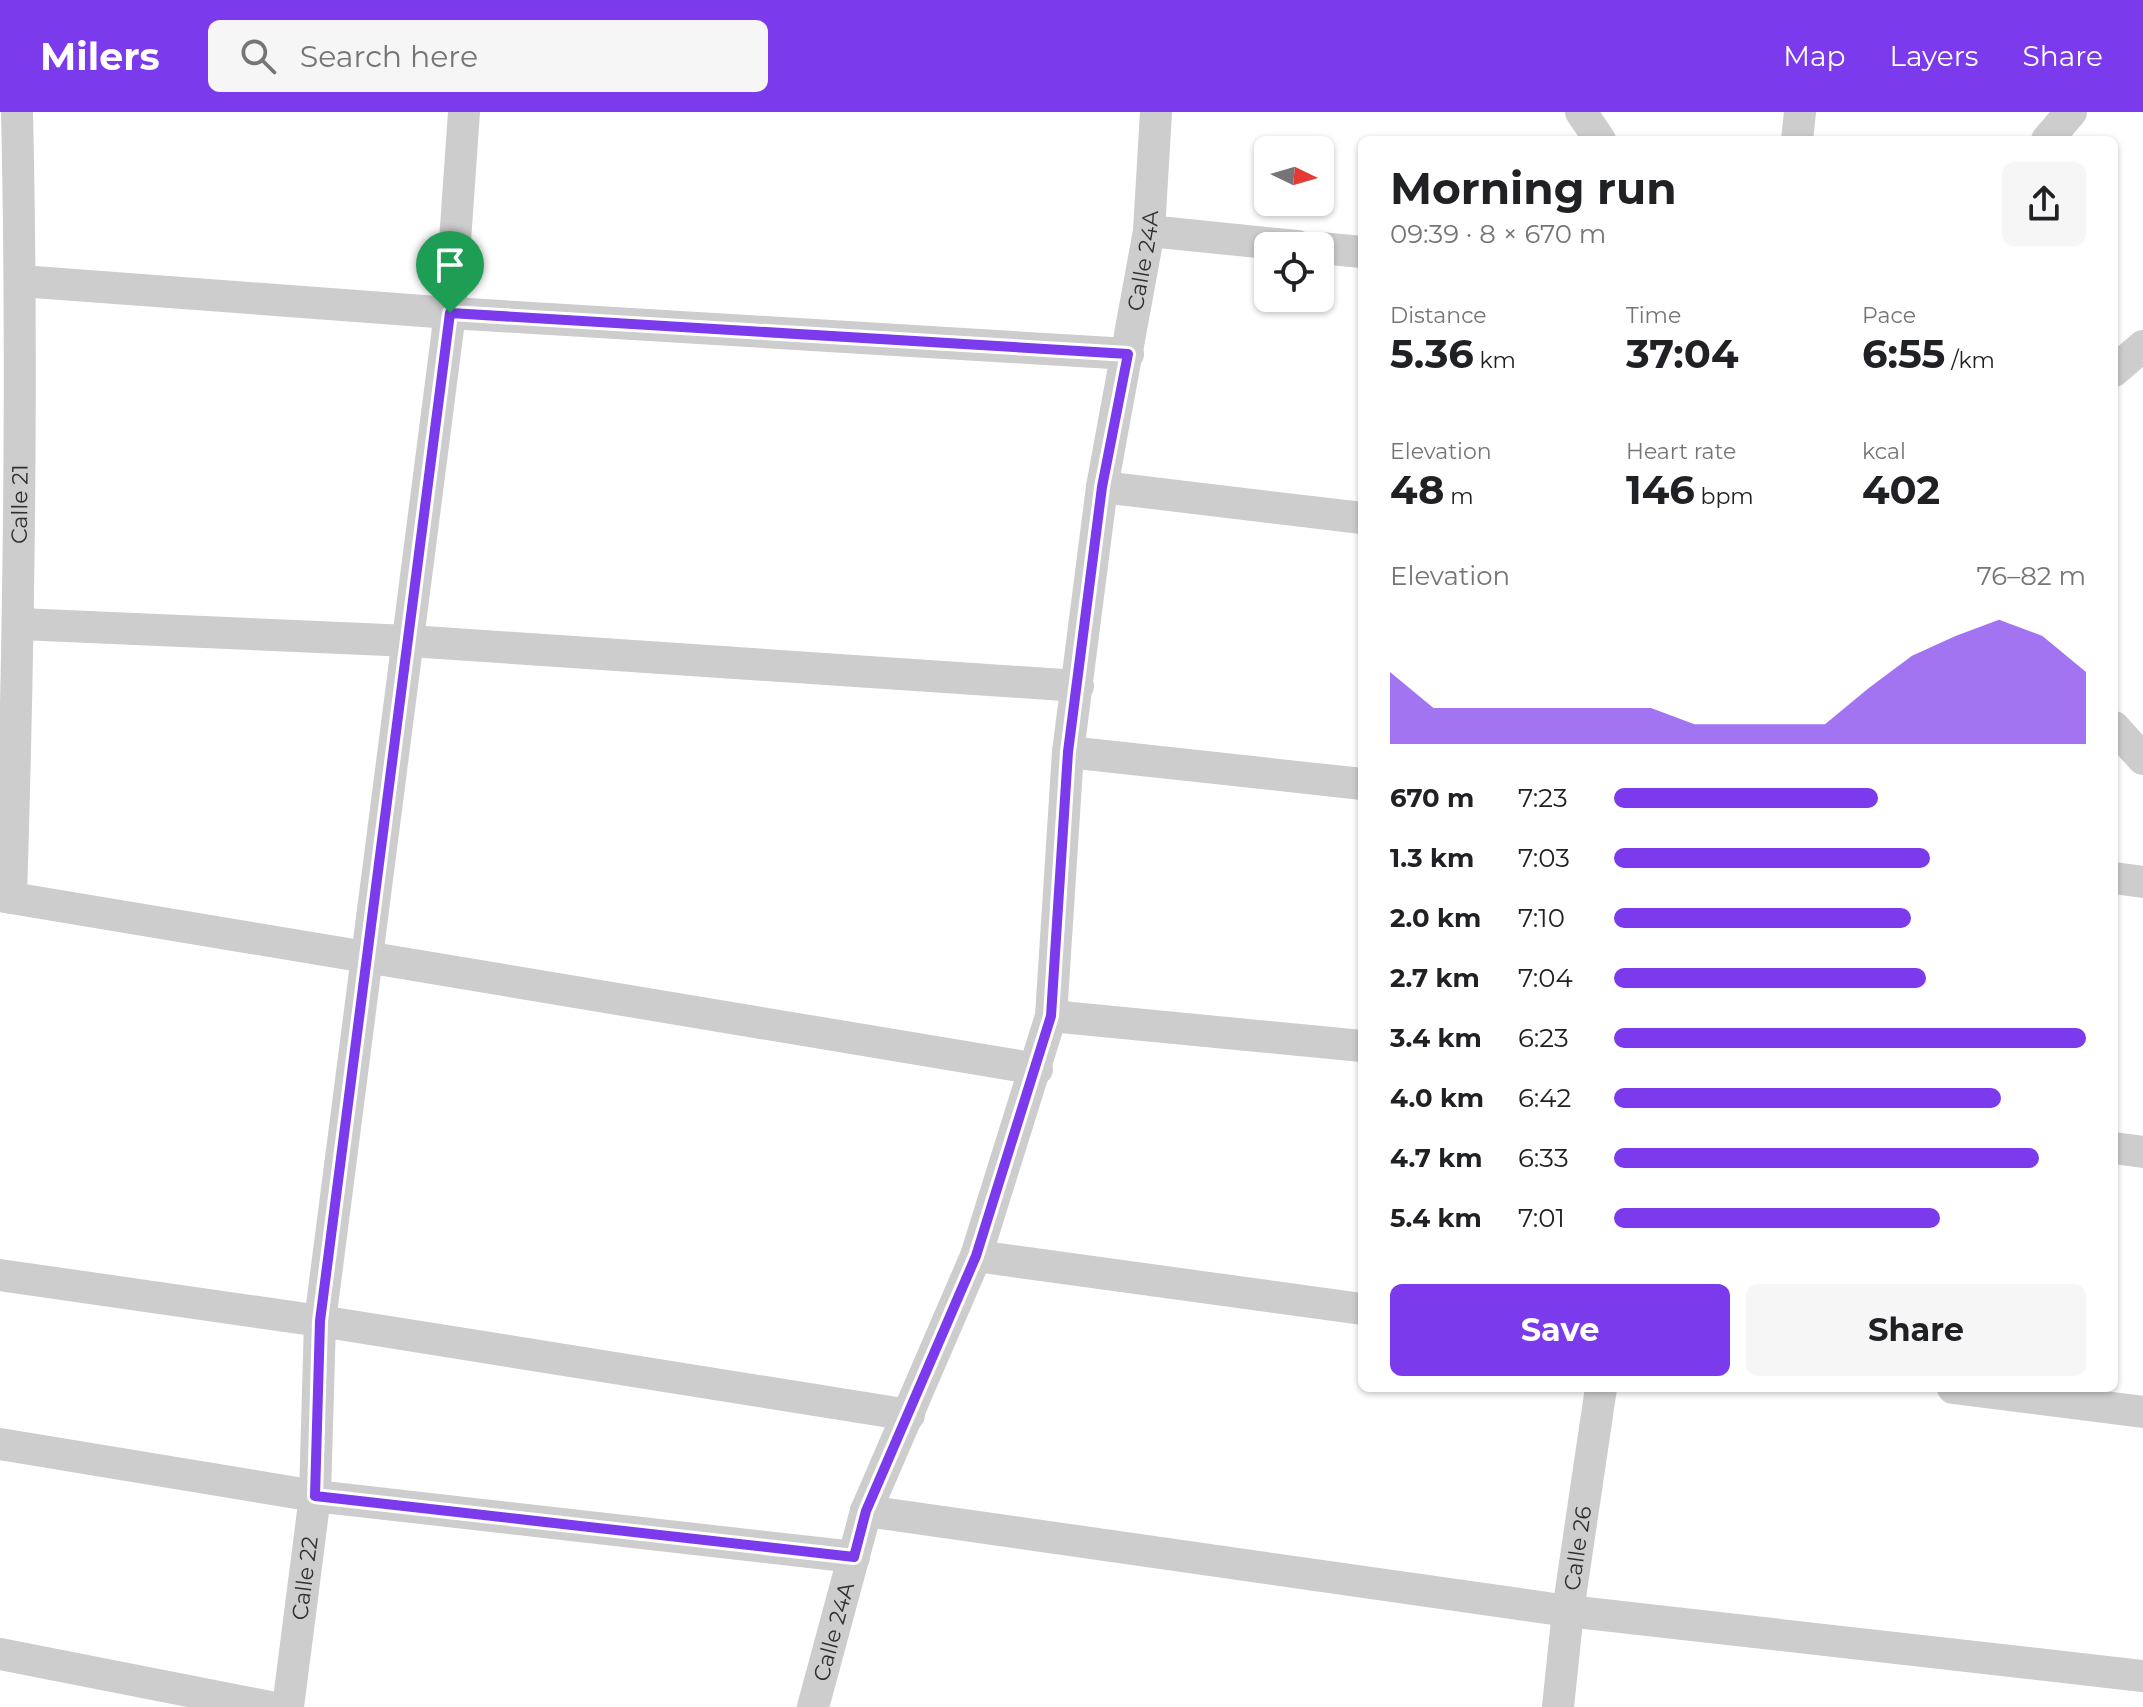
<!DOCTYPE html>
<meta charset="utf-8">
<style>
body{margin:0;font-family:Montserrat,sans-serif;background:#f6f6f6;color:#202124;height:100vh;display:flex;flex-direction:column;font-size:30px;white-space:nowrap}
*{box-sizing:border-box;margin:0}
p{font-size:26px;color:#757577}
.icon{flex:none;width:44px;height:44px;fill:none;stroke:currentColor;stroke-width:2;stroke-linecap:round;stroke-linejoin:round}
.map{position:relative;flex:1;overflow:hidden}
.side{position:absolute;left:1358px;top:24px;width:760px;height:1256px;display:flex;flex-direction:column;background:#fff;border-radius:12px;box-shadow:0 2px 6px #0004}
.side>*{flex:none}
.needle{width:52px;rotate:95deg}
.controls{position:absolute;left:1254px;top:24px;display:grid;gap:16px}
.controls a{display:grid;place-items:center;width:80px;height:80px;border-radius:12px;background:#fff;box-shadow:0 2px 6px #0004;font-size:40px}
.pin{position:absolute;display:grid;place-items:center;width:68px;height:68px;color:#fff;margin:-82px -34px;border-radius:50% 50% 50% 0;rotate:-45deg;box-shadow:0 0 8px #0007}
.pin .icon{rotate:45deg}
.round{display:grid;place-items:center;flex:none;width:84px;height:84px;border-radius:12px;background:#f6f6f6}
.summary{display:flex;align-items:center;justify-content:space-between;height:136px;padding:0 32px}
h1{font-size:44px;font-weight:700;line-height:60px}
.metrics{display:grid;grid-template-columns:repeat(3,1fr);gap:12px;height:136px;padding:8px 32px}
.metrics div{display:grid;align-content:center}
.metrics b{font-size:40px;font-weight:700}
.metrics small{font-size:22px;font-weight:400}
.metrics p{font-size:22px}
.chart{height:224px;padding:16px 32px}
.chart p{display:flex;justify-content:space-between}
.chart svg{width:100%;height:144px;margin-top:8px;fill:#7c3aed;opacity:.7}
.button{display:flex;gap:16px;margin-top:auto;padding:16px 32px}
.button a{flex:1;height:92px;border-radius:12px;background:#7c3aed;color:#fff;font-size:32px;font-weight:700;line-height:92px;text-align:center}
.button a+a{background:#f6f6f6;color:#202124}
ul{padding:0 32px;list-style:none;font-size:26px}
li{display:grid;grid-template-columns:128px 96px 1fr;align-items:center;height:60px}
li i{height:20px;border-radius:10px;background:#7c3aed}
header{display:flex;align-items:center;gap:48px;box-sizing:border-box;height:112px;padding:0 40px;background:#7c3aed;color:#fff}
header strong{font-size:38px}
nav{display:flex;gap:44px;margin-inline-start:auto;font-size:28px}
.search{width:560px;height:72px;background:#f6f6f6;display:flex;align-items:center;gap:20px;box-sizing:border-box;padding:0 28px;border-radius:12px;color:#757577;font-size:30px}
.map>svg:first-child{display:block}
</style>
<header>
<strong>Milers</strong>
<div class="search"><svg class="icon" aria-label="search" viewBox="0 0 24 24"><circle cx="10" cy="10" r="6"/><path d="M15 15l6 6"/></svg>Search here</div>
<nav><a>Map</a><a>Layers</a><a>Share</a></nav>
</header>
<div class="map">
<svg width="2143" height="1595" viewBox="0 0 2143 1595">
<rect width="100%" height="100%" fill="#fff"/>
<g fill="none" stroke-linecap="round" stroke-linejoin="round">
<g stroke="#cdcdcd" stroke-width="32">
<path d="M1581,0L1600,28"/>
<path d="M1797,28L1800,0"/>
<path d="M2047,28L2071,0"/>
<path d="M1149,119L1297,134"/>
<path d="M1320,136L1362,140"/>
<path d="M21,169L450,201L1128,242"/>
<path d="M2114,259L2143,234"/>
<path d="M1102,375L1362,406"/>
<path d="M20,512L410,529L1078,574"/>
<path d="M2114,615L2143,647"/>
<path d="M1068,640L1362,672"/>
<path d="M2114,766L2143,770"/>
<path d="M0,784L1037,957"/>
<path id="s1" d="M11,786C19,524 23,262 17,0"/>
<path d="M1051,904L1362,934"/>
<path d="M2114,1036L2143,1040"/>
<path d="M976,1144L1362,1197"/>
<path d="M0,1163L320,1209L909,1303"/>
<path d="M1953,1276L2143,1300"/>
<path d="M0,1332L315,1384L854,1445"/>
<path d="M866,1399L1568,1499L2143,1564"/>
<path d="M0,1542L270,1595"/>
<path id="s2" d="M288,1595L315,1384L320,1209L450,201L464,0"/>
<path id="s3" d="M813,1595L866,1399L976,1144L1051,904L1068,640L1102,375L1149,119L1156,0"/>
<path id="s4" d="M1558,1595L1568,1499L1601,1276"/>
</g>
</g>
<g fill="none" stroke-linecap="round" stroke-linejoin="round">
<defs>
<path id="route" d="M450,201L1128,242L1102,375L1068,640L1051,904L976,1144L866,1399L854,1445L315,1384L320,1209Z"/>
</defs>
<use href="#route" stroke="#fff" stroke-width="16"/>
<use href="#route" stroke="#7c3aed" stroke-width="10"/>
</g>
<g text-anchor="middle" dominant-baseline="central" stroke-width="8" stroke-linejoin="round" paint-order="stroke">
<g font-size="22" fill="#303030" stroke="#fff">
<text stroke="none"><textPath href="#s3" startOffset="1494">Calle 24A</textPath></text>
<text stroke="none"><textPath href="#s1" startOffset="394">Calle 21</textPath></text>
<text stroke="none"><textPath href="#s4" startOffset="160">Calle 26</textPath></text>
<text stroke="none"><textPath href="#s2" startOffset="130">Calle 22</textPath></text>
<text stroke="none"><textPath href="#s3" startOffset="78">Calle 24A</textPath></text>
</g>
</g>
</svg>
<div class="controls">
<a><svg class="needle" viewBox="-14 -14 28 28"><path d="M0-13l5 13h-10z" fill="#e53935"/><path d="M0 13l5-13h-10z" fill="#757577"/></svg></a>
<a><svg class="icon" aria-label="locate" viewBox="0 0 24 24"><circle cx="12" cy="12" r="6"/><path d="M12 2v4M12 18v4M2 12h4M18 12h4"/></svg></a>
</div>
<div class="pin" style="left:450px;top:201px;background:#1e9e55"><svg class="icon" aria-label="arrive" viewBox="0 0 24 24"><path d="M6 21V4h12l-3 4 3 4H6"/></svg></div>
<section class="side">
<div class="summary"><div><h1>Morning run</h1><p>09:39 · 8 × 670 m</p></div><a class="round"><svg class="icon" aria-label="share" viewBox="0 0 24 24"><path d="M12 15V3M7 8l5-5 5 5M5 13v7h14v-7"/></svg></a></div>
<div class="metrics">
<div><p>Distance</p><b>5.36<small> km</small></b></div>
<div><p>Time</p><b>37:04</b></div>
<div><p>Pace</p><b>6:55<small> /km</small></b></div>
</div>
<div class="metrics">
<div><p>Elevation</p><b>48<small> m</small></b></div>
<div><p>Heart rate</p><b>146<small> bpm</small></b></div>
<div><p>kcal</p><b>402</b></div>
</div>
<div class="chart"><p><span>Elevation</span>76–82 m</p>
<svg viewBox="0 0 160 44" preserveAspectRatio="none"><path d="M0 44V22L10 33L20 33L30 33L40 33L50 33L60 33L70 38L80 38L90 38L100 38L110 27L120 17L130 11L140 6L150 11L160 22V44z"/></svg>
</div>
<ul>
<li><b>670 m</b>7:23<i style="width:56%"></i></li>
<li><b>1.3 km</b>7:03<i style="width:67%"></i></li>
<li><b>2.0 km</b>7:10<i style="width:63%"></i></li>
<li><b>2.7 km</b>7:04<i style="width:66%"></i></li>
<li><b>3.4 km</b>6:23<i style="width:100%"></i></li>
<li><b>4.0 km</b>6:42<i style="width:82%"></i></li>
<li><b>4.7 km</b>6:33<i style="width:90%"></i></li>
<li><b>5.4 km</b>7:01<i style="width:69%"></i></li>
</ul>
<div class="button"><a>Save</a><a>Share</a></div>
</section>
</div>
